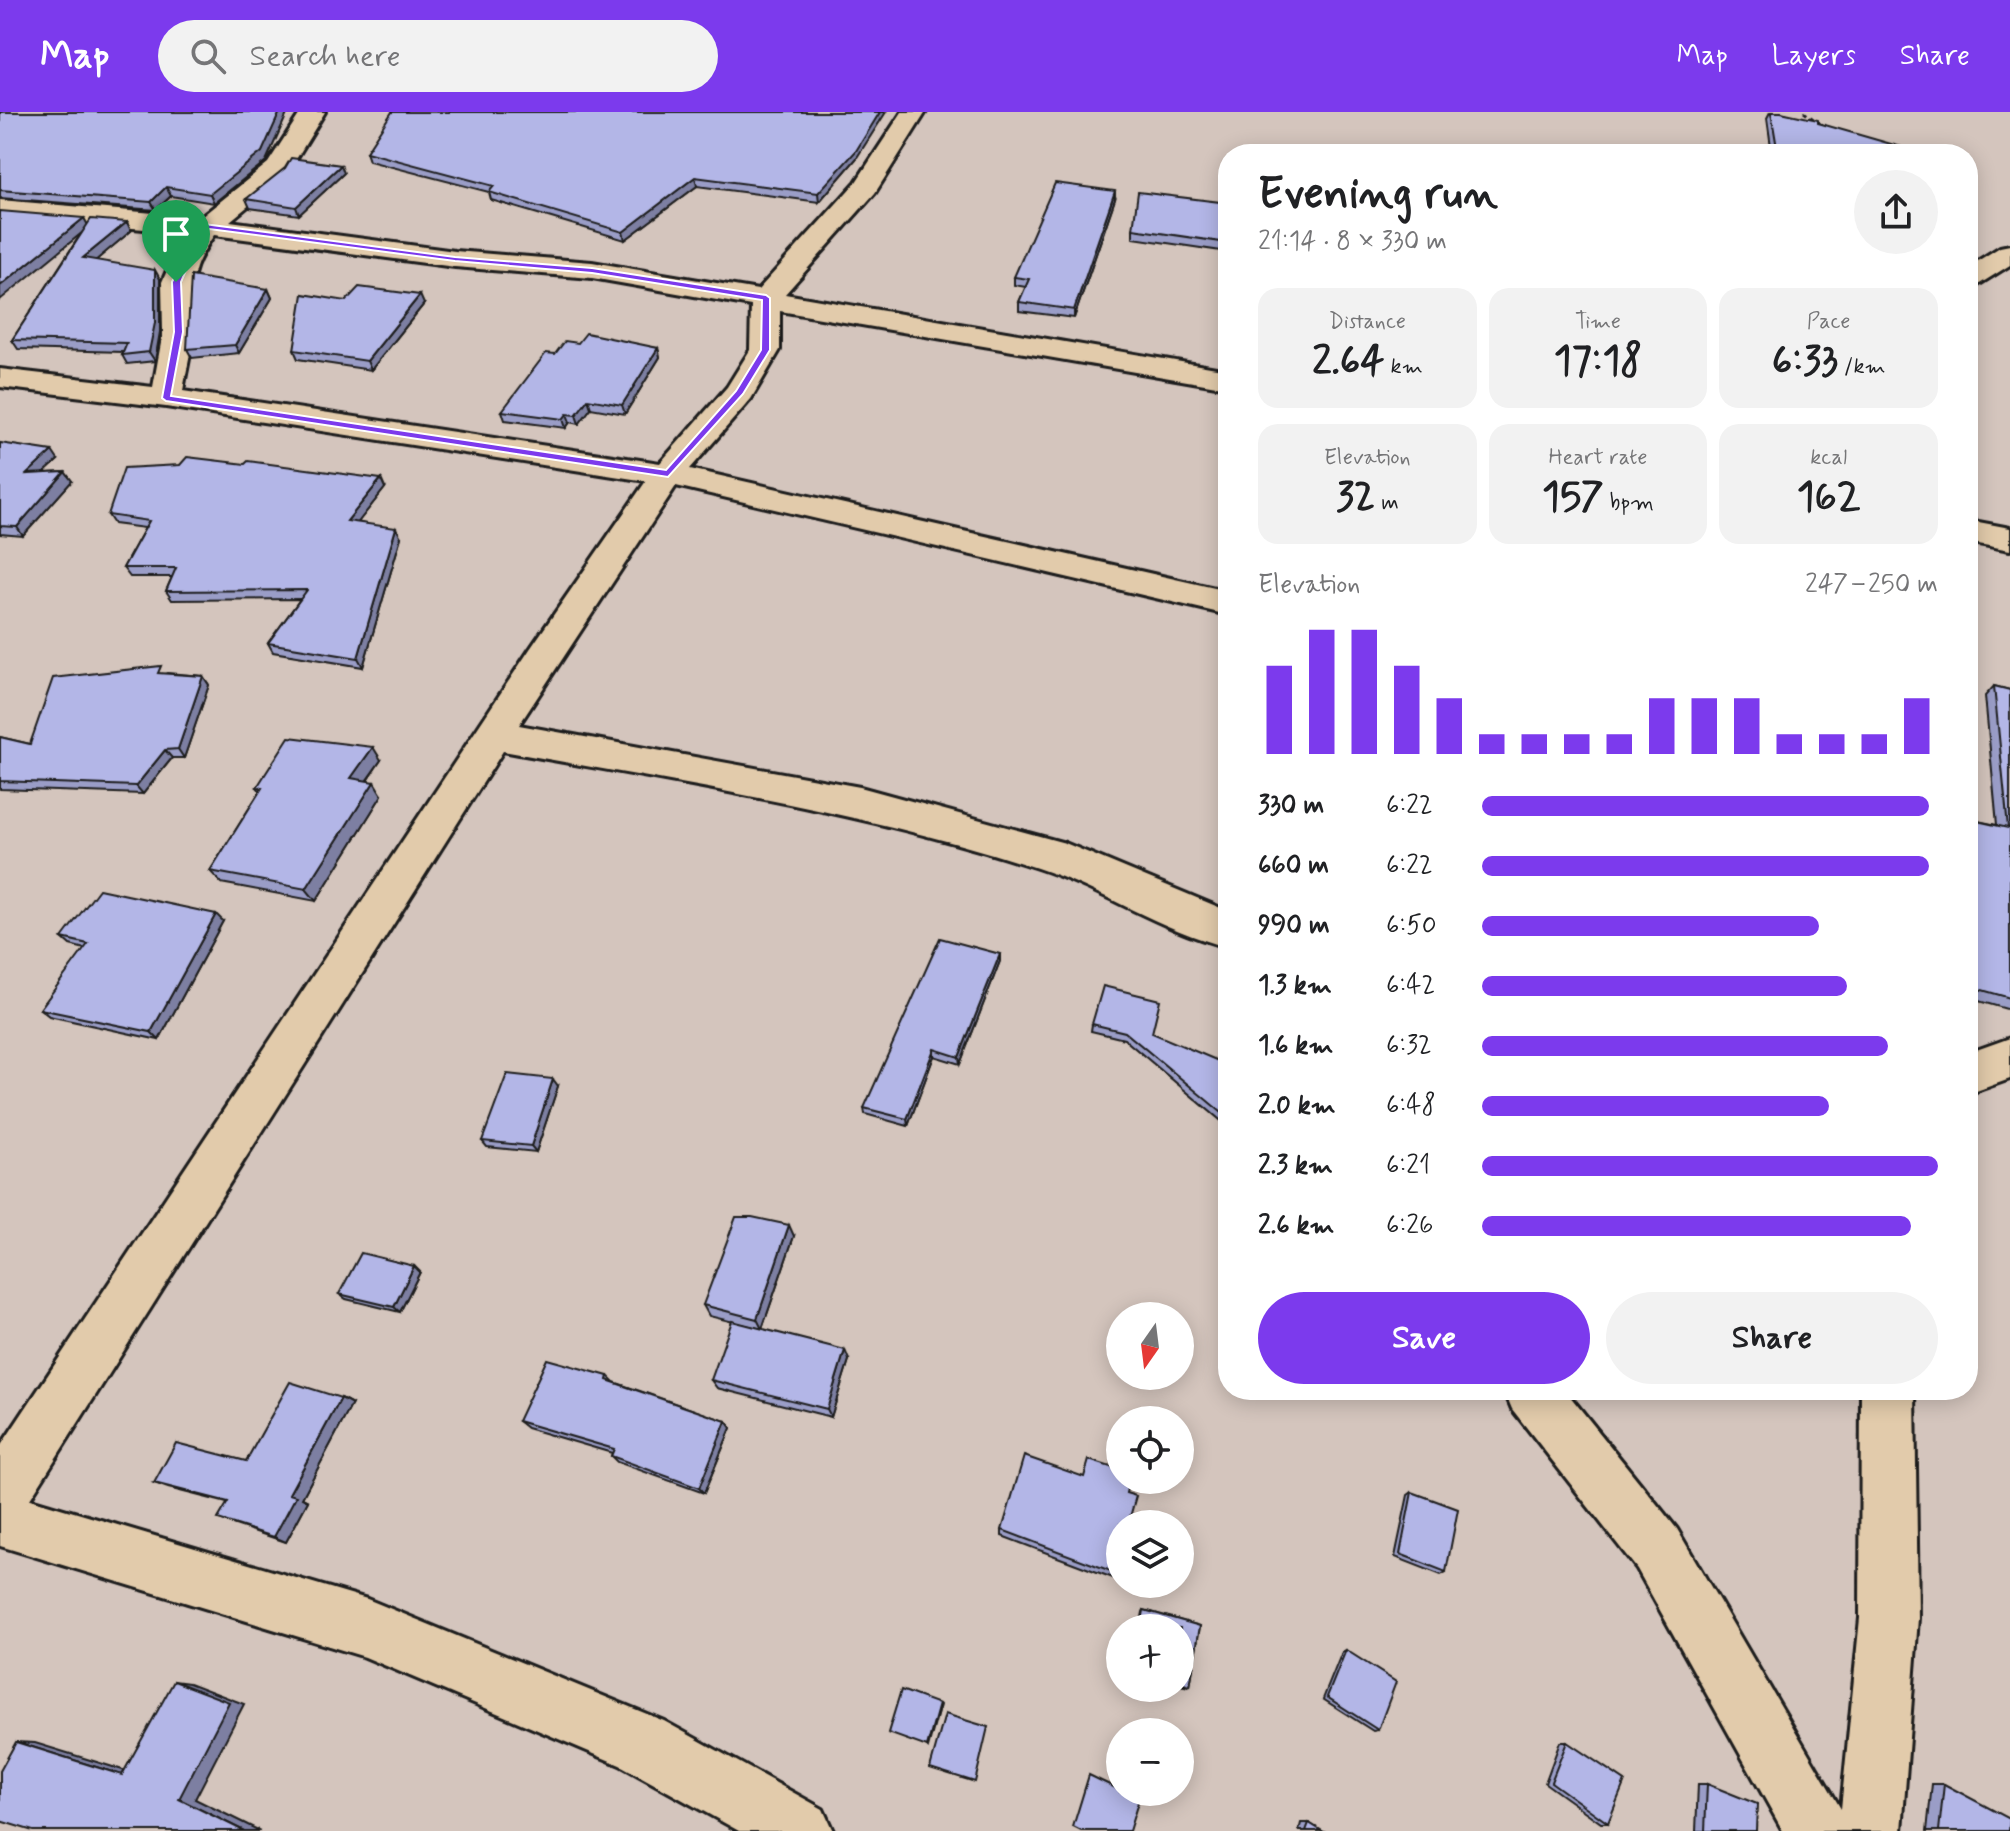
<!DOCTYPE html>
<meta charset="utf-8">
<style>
body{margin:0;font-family:Mynerve,sans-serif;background:#f2f2f2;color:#202124;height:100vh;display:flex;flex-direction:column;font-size:30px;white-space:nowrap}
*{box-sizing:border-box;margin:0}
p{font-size:26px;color:#757577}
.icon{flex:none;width:44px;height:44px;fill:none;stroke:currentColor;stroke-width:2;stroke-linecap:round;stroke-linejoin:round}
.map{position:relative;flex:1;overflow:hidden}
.side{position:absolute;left:1218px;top:32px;width:760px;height:1256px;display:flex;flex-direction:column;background:#fff;border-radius:32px;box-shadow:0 4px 20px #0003}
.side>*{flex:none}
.needle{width:52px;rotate:194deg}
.tools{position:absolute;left:1106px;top:1190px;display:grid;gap:16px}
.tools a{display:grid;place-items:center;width:88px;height:88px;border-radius:50%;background:#fff;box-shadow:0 4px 20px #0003;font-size:40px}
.pin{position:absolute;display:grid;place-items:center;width:68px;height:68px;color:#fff;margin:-82px -34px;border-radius:50% 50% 50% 0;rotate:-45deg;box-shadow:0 0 8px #0007}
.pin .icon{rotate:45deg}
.round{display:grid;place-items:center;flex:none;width:84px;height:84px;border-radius:42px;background:#f2f2f2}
.summary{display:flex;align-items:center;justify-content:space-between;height:136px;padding:0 40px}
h1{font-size:44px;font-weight:800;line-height:60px}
.figures{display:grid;grid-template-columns:repeat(3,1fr);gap:12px;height:136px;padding:8px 40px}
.figures div{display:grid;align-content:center;border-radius:20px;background:#f2f2f2;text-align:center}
.figures b{font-size:40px;font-weight:800}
.figures small{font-size:22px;font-weight:400}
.figures p{font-size:22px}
.chart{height:224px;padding:16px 40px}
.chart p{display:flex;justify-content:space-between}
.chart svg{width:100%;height:144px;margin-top:8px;stroke:#7c3aed;stroke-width:6}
.cta{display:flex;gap:16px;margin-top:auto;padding:16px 40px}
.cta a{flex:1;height:92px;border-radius:48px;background:#7c3aed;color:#fff;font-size:32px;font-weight:800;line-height:92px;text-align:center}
.cta a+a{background:#f2f2f2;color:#202124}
ul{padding:0 40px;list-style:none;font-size:26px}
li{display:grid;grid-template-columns:128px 96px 1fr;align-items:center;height:60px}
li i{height:20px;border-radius:10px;background:#7c3aed}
header{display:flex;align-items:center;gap:48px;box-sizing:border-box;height:112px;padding:0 40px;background:#7c3aed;color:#fff}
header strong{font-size:38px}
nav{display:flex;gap:44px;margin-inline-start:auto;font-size:28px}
.search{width:560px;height:72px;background:#f2f2f2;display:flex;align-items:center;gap:20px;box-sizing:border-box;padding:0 28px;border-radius:44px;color:#757577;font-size:30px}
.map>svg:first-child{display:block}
</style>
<header>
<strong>Map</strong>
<div class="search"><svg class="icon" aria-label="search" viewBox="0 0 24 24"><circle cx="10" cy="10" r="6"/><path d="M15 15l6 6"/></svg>Search here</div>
<nav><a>Map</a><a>Layers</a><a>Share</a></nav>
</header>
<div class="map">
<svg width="2010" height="1719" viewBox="0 0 2010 1719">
<rect width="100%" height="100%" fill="#d4c5bd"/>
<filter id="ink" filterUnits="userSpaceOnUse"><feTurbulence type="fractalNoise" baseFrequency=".0125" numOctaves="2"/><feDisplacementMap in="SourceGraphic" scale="16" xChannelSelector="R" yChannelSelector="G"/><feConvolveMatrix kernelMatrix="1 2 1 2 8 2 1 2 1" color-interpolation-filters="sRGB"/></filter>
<g filter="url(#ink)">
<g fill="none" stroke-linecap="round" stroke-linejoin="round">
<defs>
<g id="street">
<path d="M301,0H325L287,62L230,109L455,139L592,150L758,178L856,70L902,0H926L875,81L785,182L1228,258V276L780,199V238L751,287L690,357L1228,479V503L676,374L519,613L860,675L1065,731L1228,799V835C1161,819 1102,777 1037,756C864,699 682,672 503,639L30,1387L367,1487L664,1609L823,1697L833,1719H739L620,1653L365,1545L0,1434V1335L530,537L646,369L166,295L0,275V257L153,275L163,220L162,170L177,136L188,121L0,104V88L201,105L268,51ZM214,123L455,155L592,166L751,194L750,238L727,275L660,351L183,279C186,259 192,238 193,217C193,173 186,163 214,123Z"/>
<path d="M2010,133V153L1978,173L1968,176V155L2000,135Z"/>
<path d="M1968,408L2010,416V438L1968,430Z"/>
<path d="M2010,926V967L1968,982V941Z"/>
<path d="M1504,1278H1565L1677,1417L1841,1697L1860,1506L1861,1278H1915L1918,1506L1902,1719H1783L1637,1457L1512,1297Z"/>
</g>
</defs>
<use href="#street" stroke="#1c1c1c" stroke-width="6"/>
<path stroke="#1c1c1c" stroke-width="3" stroke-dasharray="4 4" stroke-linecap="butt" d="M1804,0L1824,15"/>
<use href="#street" fill="#e2cbab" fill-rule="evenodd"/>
</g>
<g fill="#9a9dc7" stroke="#1c1c1c" stroke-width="2">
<path d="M0,0L266,49L214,91L171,84L156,98L0,86Z"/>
<path d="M1770,0H1781L1818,11L1904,42H1772L1767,6Z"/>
<path d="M366,40L856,47L819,90L697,74L625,128L491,88L489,80L369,49Z"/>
<path d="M344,61L299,103L250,96L246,87Z"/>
<path d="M1115,87L1074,206L1019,199V190L1026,175L1014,173V165Z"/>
<path d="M1228,91V140L1133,126V117Z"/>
<path d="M87,112L131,119L96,148L160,167V220L155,249L127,252L122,243L123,240L18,237L12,228Z"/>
<path d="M268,177L272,186L239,241L192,246L187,237Z"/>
<path d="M346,189L424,192L371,258L298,247L294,238Z"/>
<path d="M578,231L658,236L660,245L625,302L591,296L579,312L570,310L566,316L505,308L502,299Z"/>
<path d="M0,331L58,348L44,361L65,360L72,369L23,424L0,422Z"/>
<path d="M385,376L358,410L401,425L363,555L273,540L268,531L300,487L172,488L166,479L172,465H130L123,456L145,416L114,412L108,403Z"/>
<path d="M167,561L203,564L209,573L184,646H172L143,682L0,677V625L30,632Z"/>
<path d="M1994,574L2010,578V898L1968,886V707L1997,713L1985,584Z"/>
<path d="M381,648L367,669L382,683L316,789L221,771L210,759L260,679L257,675Z"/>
<path d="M223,809L159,928L49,904L40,897L85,837L70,833L62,826Z"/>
<path d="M1000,849L960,952L934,944L908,1014L865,1002L864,996Z"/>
<path d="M1092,912L1153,921L1228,1005L1225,1012L1124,927L1091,919Z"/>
<path d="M558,974L536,1040L487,1035L482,1029Z"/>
<path d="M794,1124L762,1217L709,1204L703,1193Z"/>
<path d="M414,1154L420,1160L400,1200L346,1187L339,1182Z"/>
<path d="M849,1248L831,1305L717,1276L711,1268Z"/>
<path d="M608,1264L614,1270L726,1309L731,1316L704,1381L617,1350L611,1344L612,1341L527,1316L518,1309Z"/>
<path d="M341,1286L352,1292L302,1386L308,1389L286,1430L232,1412L227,1391L168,1376L154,1371L246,1349Z"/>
<path d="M1412,1380L1446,1460L1441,1463L1395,1445L1408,1383Z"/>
<path d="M1126,1381L1116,1461L1113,1466L1002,1424V1418Z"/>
<path d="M1144,1498L1200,1514L1190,1574L1188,1575L1180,1573V1516H1140L1143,1500Z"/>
<path d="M1346,1538L1378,1618L1373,1619L1323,1587L1342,1540Z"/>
<path d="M1560,1630H1567L1608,1711H1601L1545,1671Z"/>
<path d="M1698,1672H1707L1756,1719H1696Z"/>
<path d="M1932,1672H1944L2009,1719H1927Z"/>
<path d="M1301,1711H1309L1322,1719H1299Z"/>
</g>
<g fill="#7d7fa2" stroke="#1c1c1c" stroke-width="2">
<path d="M280,0H288L266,49L214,91L210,82Z"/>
<path d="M880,0H886L856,47L819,90L818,81Z"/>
<path d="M341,53L344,61L299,103L296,95Z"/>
<path d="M695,65L697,74L625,128L623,120Z"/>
<path d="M166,75L171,84L156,98L151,90Z"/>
<path d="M1115,79V87L1074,206V198Z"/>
<path d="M84,106L89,115L0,188V174Z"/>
<path d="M127,110L131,119L88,155L83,146Z"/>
<path d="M155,158L160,167V220L155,249L149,240Z"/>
<path d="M268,177L272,186L239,241L235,233Z"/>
<path d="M420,183L424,192L371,258L367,249Z"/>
<path d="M658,236L660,245L625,302L622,293Z"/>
<path d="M588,287L591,296L579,312L576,303Z"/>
<path d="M567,302L570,310L566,316L563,307Z"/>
<path d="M52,339L58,348L33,371L27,362Z"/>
<path d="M65,360L72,369L23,424L17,415Z"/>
<path d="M381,367L385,376L352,418L347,409Z"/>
<path d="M396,416L401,425L363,555L358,546Z"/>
<path d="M203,564L209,573L184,646L178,637Z"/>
<path d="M373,635L381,648L359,679L351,666Z"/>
<path d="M165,638L172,646L143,682L136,674Z"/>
<path d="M374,670L382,683L316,789L306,777Z"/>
<path d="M216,802L223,809L159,928L151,920Z"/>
<path d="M1000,842V849L960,952L959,945Z"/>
<path d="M934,937V944L908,1014L907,1007Z"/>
<path d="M553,967L558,974L536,1040L531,1034Z"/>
<path d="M789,1113L794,1124L762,1217L757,1207Z"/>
<path d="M414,1154L420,1160L400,1200L394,1195Z"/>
<path d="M845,1238L849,1248L831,1305L827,1297Z"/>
<path d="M341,1286L352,1292L302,1386L308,1389L286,1430L274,1425L289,1382Z"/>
<path d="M726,1309L731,1316L704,1381L699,1376Z"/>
<path d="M174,1569L189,1571L244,1592L195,1687L260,1719H244L179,1687Z"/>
<path d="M939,1592L940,1593L928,1636L927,1635Z"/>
<path d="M16,1630L35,1631L139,1663H122Z"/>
</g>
<g fill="#b3b6e7" stroke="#1c1c1c" stroke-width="2">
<path d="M0,0H280L262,40L210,82L166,75L151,90L0,78Z"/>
<path d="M392,0H880L856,39L818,81L695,65L623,120L489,80L494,74L366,40Z"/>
<path d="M1771,0H1781L1818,8V11L1905,36L1904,42H1778Z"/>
<path d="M291,46L341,53L296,95L246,87L285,56Z"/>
<path d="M1055,71L1115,79L1074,198L1019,190L1029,167L1014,165Z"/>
<path d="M1138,80L1228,91V131L1133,117Z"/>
<path d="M0,99L84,106L0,174Z"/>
<path d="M91,107L127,110L83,146L155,158V211L149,240L122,243L127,231L12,228Z"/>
<path d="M191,164L268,177L235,233L187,237Z"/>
<path d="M359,175L420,183L367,249L294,238L303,182L346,189Z"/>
<path d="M586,221L658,236L622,293L588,287L576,303L567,302L563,307L502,299L546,241L555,242L565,229L578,231Z"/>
<path d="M0,331L52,339L27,362L65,360L17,415L0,414Z"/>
<path d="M187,345L245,352L248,349L381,367L347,409L396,416L358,546L268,531L307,478L166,479L176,456H123L149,409L108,403L124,356L180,353Z"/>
<path d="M161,554L158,561L203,564L178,637L165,638L136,674L0,669V625L30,632L53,566Z"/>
<path d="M1994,574L2010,578V886L1968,874V707L2008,716Z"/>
<path d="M289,625L373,635L351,666L374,670L306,777L210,759L262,676L257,675Z"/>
<path d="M99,777L216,802L151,920L40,897L88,832L62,826Z"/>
<path d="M940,826L1000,842L959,945L934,937L907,1007L864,996Z"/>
<path d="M1103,874L1160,888L1152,921L1228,953V1003L1227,1005L1125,920L1092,912Z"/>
<path d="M507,962L553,967L531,1034L482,1029Z"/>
<path d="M736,1105H752L789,1113L757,1207L703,1193Z"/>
<path d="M361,1141L414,1154L394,1195L339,1182Z"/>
<path d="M732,1209L845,1238L827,1297L711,1268Z"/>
<path d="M547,1247L608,1264L607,1268L726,1309L699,1376L611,1344L614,1337L518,1309Z"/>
<path d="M290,1270L341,1286L289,1382L296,1384L274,1425L218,1407L228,1390L154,1371L176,1331L246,1349Z"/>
<path d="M1024,1344L1084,1365L1089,1348L1120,1358V1368H1129L1126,1381L1136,1384L1128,1412H1120V1444L1116,1461L1002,1418Z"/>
<path d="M1412,1380L1458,1397L1446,1460L1400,1442Z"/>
<path d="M1144,1498L1200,1514L1190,1574L1180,1571V1516H1141Z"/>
<path d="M1346,1538L1396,1570L1378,1618L1327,1585Z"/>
<path d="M174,1569L229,1590L179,1687L244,1719H33L0,1709V1659L16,1630L122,1663Z"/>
<path d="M901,1578L939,1592L927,1635L888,1621Z"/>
<path d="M945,1602L988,1615L975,1670L930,1656Z"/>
<path d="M1567,1630L1625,1669L1608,1711L1551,1670Z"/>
<path d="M1089,1663L1120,1678V1680H1125L1139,1687L1129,1719H1081L1073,1715Z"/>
<path d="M1707,1672L1757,1692L1756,1719H1705Z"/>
<path d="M1944,1672L2010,1707L2009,1719H1939Z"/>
<path d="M1309,1711L1322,1719H1306Z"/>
</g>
</g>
<path fill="#7c3aed" stroke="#fff" stroke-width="2" fill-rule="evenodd" d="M204,112L455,145L592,156L766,183L770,186V238L743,282L668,365L166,289L162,286L174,220L172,170L187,136ZM209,117L455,149L592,161L762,188L761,238L736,279L666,358L171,284L183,220L181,170L195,137Z"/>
</svg>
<div class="tools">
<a><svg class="needle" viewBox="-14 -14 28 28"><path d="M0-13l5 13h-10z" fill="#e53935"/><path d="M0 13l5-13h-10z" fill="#757577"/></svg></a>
<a><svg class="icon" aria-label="locate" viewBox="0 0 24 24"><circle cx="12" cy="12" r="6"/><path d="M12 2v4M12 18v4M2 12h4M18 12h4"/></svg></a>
<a><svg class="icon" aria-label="layers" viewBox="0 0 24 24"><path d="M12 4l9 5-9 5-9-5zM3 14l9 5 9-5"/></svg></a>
<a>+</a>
<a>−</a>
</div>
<div class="pin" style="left:176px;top:170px;background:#1e9e55"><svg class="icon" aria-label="arrive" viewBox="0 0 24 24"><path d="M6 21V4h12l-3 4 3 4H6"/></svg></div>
<section class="side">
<div class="summary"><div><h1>Evening run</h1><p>21:14 · 8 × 330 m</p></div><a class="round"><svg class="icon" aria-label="share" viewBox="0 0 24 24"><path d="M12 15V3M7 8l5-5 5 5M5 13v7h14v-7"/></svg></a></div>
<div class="figures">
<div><p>Distance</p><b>2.64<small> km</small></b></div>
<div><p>Time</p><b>17:18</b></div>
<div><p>Pace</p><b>6:33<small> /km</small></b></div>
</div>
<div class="figures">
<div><p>Elevation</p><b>32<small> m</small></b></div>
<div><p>Heart rate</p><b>157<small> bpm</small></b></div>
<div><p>kcal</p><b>162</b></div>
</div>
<div class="chart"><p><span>Elevation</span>247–250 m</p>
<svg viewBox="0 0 160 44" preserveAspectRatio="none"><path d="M5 44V17M15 44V6M25 44V6M35 44V17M45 44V27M55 44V38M65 44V38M75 44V38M85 44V38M95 44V27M105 44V27M115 44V27M125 44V38M135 44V38M145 44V38M155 44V27"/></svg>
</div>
<ul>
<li><b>330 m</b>6:22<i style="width:98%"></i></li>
<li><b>660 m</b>6:22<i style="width:98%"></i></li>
<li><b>990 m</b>6:50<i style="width:74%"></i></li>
<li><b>1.3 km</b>6:42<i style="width:80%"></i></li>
<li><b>1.6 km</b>6:32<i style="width:89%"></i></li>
<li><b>2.0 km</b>6:48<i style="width:76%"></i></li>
<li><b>2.3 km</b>6:21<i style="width:100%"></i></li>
<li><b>2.6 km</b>6:26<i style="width:94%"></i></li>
</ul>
<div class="cta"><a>Save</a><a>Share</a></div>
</section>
</div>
